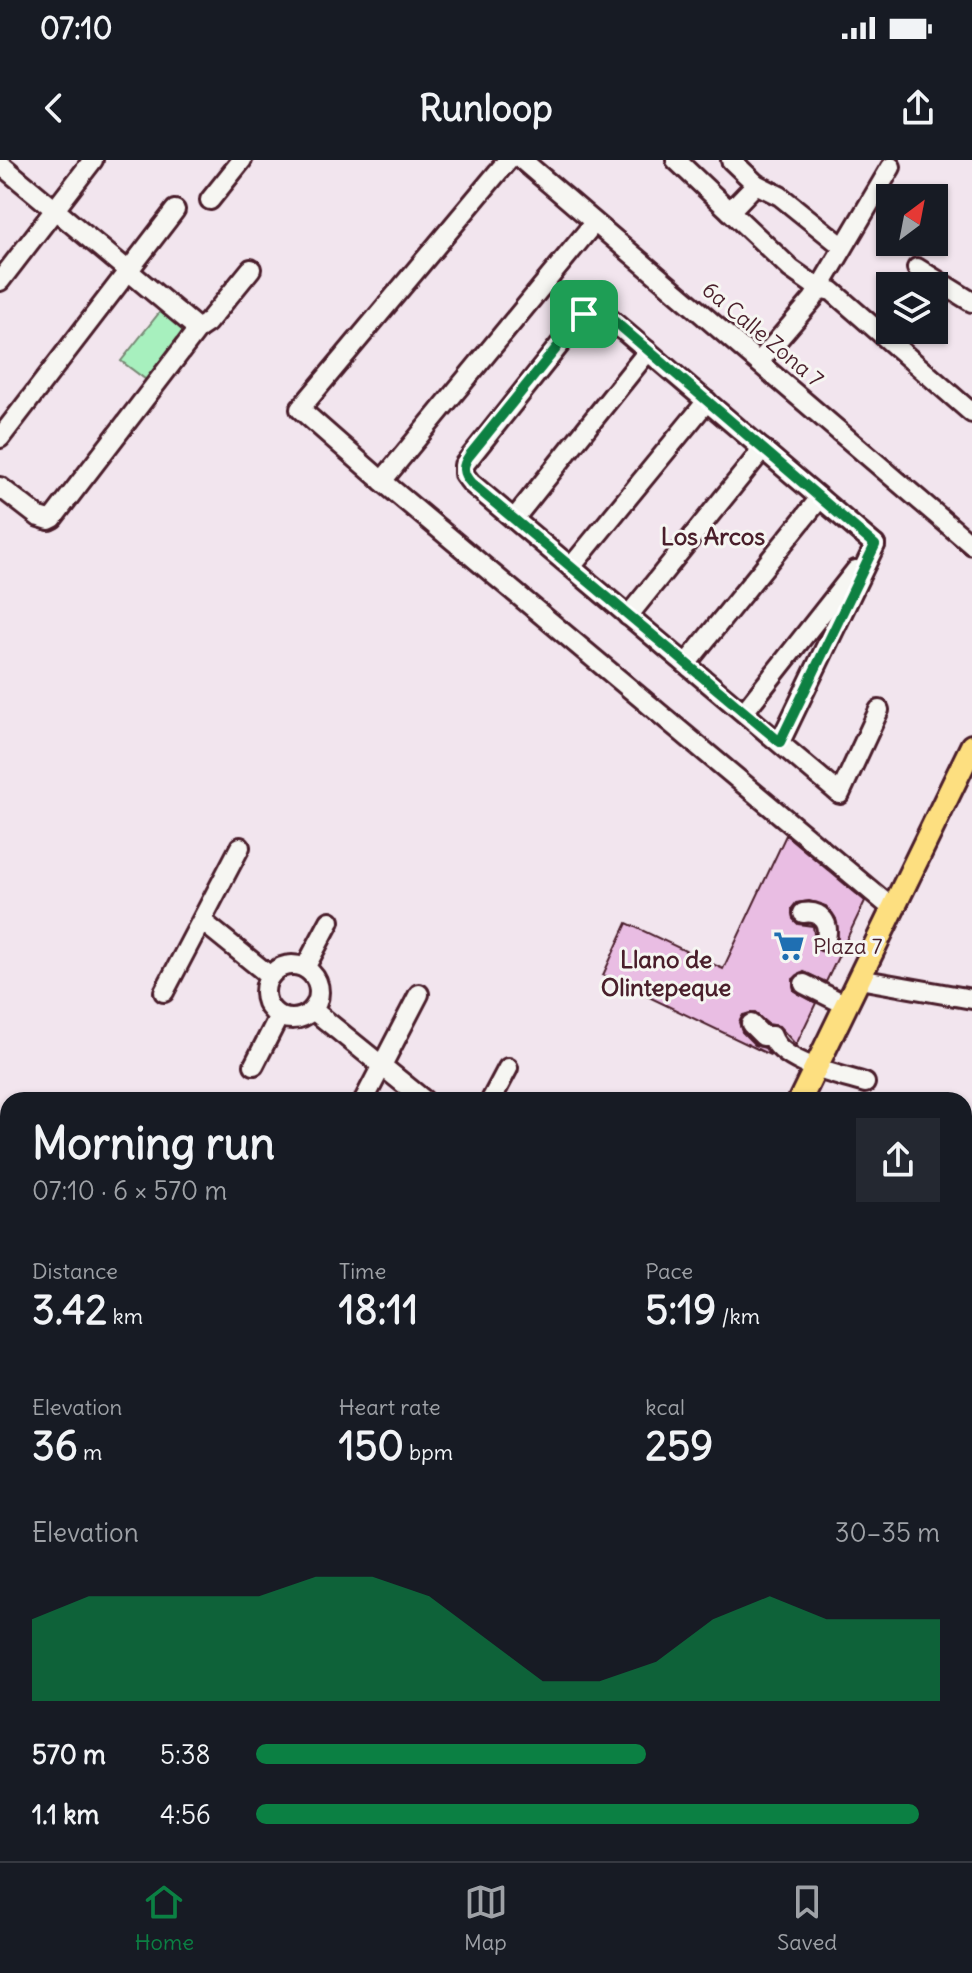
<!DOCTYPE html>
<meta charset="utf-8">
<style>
body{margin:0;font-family:Delius,sans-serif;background:#242831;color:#f1f3f6;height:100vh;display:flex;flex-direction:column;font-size:30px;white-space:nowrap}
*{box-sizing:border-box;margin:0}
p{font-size:26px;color:#9ea1a6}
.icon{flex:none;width:44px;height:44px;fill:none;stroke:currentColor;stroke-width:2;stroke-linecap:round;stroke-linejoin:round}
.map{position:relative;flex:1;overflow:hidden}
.details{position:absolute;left:0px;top:932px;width:972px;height:770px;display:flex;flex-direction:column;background:#171b24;border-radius:24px 24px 0 0;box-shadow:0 2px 6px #0004}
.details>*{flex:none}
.needle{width:52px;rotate:32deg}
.buttons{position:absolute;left:876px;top:24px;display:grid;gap:16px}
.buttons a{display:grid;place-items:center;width:72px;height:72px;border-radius:0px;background:#171b24;box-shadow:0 2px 6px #0004;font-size:40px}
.pin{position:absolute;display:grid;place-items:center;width:68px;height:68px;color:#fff;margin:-34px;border-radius:16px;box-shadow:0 4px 12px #0006}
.round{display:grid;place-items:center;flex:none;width:84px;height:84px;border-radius:0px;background:#242831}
.summary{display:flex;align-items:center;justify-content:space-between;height:136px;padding:0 32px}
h1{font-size:44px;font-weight:700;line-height:60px}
.stats{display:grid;grid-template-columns:repeat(3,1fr);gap:12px;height:136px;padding:8px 32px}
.stats div{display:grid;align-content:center}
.stats b{font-size:40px;font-weight:700}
.stats small{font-size:22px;font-weight:400}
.stats p{font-size:22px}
.chart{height:224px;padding:16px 32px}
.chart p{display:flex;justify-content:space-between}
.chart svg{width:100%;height:144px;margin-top:8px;fill:#0b8043;opacity:.7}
ul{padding:0 32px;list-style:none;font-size:26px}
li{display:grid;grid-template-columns:128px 96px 1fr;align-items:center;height:60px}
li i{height:20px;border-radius:10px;background:#0b8043}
.status{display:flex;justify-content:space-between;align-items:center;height:56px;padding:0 40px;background:#171b24;direction:ltr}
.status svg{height:22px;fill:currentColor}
header{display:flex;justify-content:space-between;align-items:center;height:104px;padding:0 32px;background:#171b24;font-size:36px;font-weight:700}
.menu{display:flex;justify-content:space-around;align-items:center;height:112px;border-top:2px solid #363941;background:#171b24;font-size:22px;color:#9ea1a6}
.menu a{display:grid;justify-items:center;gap:4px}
.menu .active{color:#0b8043}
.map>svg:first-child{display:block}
</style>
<div class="status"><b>07:10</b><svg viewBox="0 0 49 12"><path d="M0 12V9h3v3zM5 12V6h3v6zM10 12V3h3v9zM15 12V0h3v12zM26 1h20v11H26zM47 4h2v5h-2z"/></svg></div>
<header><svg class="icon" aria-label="back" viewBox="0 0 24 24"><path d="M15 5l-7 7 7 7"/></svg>Runloop<svg class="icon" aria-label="share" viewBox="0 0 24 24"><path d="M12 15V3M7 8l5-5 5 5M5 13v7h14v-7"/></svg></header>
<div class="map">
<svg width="972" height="1701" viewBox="0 0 972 1701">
<rect width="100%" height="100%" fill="#f2e5ee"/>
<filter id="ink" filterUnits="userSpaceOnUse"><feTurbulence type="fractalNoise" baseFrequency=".0125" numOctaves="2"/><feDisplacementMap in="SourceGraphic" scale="16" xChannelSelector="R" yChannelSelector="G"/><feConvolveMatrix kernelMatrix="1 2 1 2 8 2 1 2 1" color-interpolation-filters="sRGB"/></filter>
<g filter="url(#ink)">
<path fill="#efd9eb" d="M972,1394V1701H451L454,1694H964V1395Z"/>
<path fill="#a7f0be" stroke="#788874" stroke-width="2" d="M163,148L190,170L149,222L121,201Z"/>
<path fill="#e9bde3" stroke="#4a1f2b" stroke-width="2" fill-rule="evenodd" d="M786,675L865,741L826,822L804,812L793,819L794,831L816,843L796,885L779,866L768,864L755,853L743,855L739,862L742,872L755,885L765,888L770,895L603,815L627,763L723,809ZM809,741L826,746L836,759L838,778L834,789L829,792L816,789L813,766L798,764L793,759L792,748L796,743Z"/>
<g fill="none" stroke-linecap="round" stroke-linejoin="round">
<defs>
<g id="minor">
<path d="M508,0L300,249L382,321L893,749"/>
<path d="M522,0L972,385"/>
<path d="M676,0L791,109L818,128L832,131L972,253"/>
<path d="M731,0L756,24L780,36L842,86"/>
<path d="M0,4L198,169"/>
<path d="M210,40L242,0"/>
<path d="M730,51L756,24"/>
<path d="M917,108L972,142"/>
<path d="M0,121L93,0"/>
<path d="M759,202L813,139L891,7"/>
<path d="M0,278L175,50"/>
<path d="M382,321L594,63"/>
<path d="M0,327L39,357L49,360L53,358L198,169L207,163L251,109"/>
<path d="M514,359L648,191"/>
<path d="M875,385L597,148L584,154L464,305V314L471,323L840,634L879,550"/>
<path d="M571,407L707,241"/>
<path d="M628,456L763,289"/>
<path d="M686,504L820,338"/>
<path d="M744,552L856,410"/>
<path d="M780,582L875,385"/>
<path d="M803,753C822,750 831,764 825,781"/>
<path d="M202,761L270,816"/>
<circle cx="292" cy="832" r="27"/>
<path d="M305,808L330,761"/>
<path d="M859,819L972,839"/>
<path d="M804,824L846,845"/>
<path d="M164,832L240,687"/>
<path d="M313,850L424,940"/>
<path d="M751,864L763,876H772C781,903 839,915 865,923"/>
<path d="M254,905L279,856"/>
<path d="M364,940L419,834"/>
<path d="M491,940L508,908"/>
<path d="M964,1149L972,1154"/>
<path d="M964,1387L972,1386"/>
<path d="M964,1664L972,1663"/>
<path d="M0,1690L13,1701"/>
<path d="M807,1701L811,1694"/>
</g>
<g id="major">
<path d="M800,940L972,586"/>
<path d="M87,1694L96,1701"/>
<path d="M437,1701L440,1694"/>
</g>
<g id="highway">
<path d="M0,1644L8,1650"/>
<path d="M0,1671L8,1677"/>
<path d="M29,1694L37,1701"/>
<path d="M61,1694L69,1701"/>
</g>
</defs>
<use href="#minor" stroke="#4a1f2b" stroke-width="24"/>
<use href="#major" stroke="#4a1f2b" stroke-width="28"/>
<use href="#highway" stroke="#4a1f2b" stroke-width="32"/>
<use href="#minor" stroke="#f6f6f2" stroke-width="18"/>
<use href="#major" stroke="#fddf80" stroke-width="22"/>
<use href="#highway" stroke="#fddf80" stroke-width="26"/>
</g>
</g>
<g fill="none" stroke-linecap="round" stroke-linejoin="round" filter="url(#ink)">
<defs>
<path id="route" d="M592,148L606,154L875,385L780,582L471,323C462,313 462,306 469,296L584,154Z"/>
</defs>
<use href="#route" stroke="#fff" stroke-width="16"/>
<use href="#route" stroke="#0b8043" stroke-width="10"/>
</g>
<defs>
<symbol id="supermarket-bare" viewBox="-9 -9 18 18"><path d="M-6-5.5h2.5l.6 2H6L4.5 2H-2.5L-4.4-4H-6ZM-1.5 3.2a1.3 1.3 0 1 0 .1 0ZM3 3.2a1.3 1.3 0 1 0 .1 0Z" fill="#1f6fb2" stroke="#f6f6f2" stroke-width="2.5" paint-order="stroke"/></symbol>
</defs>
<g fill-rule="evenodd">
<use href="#supermarket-bare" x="767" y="764" width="44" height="44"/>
</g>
<g text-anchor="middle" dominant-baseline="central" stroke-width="6" stroke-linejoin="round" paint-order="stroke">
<g font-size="22" fill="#4a1f2b" stroke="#f6f6f2">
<text transform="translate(763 174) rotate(40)">6a Calle Zona 7</text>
</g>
<g font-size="22" fill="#4a1f2b" stroke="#f6f6f2" text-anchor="start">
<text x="813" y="786">Plaza 7</text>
</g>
<g font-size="24" font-weight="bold" fill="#4a1f2b" stroke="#f6f6f2">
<text x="713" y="376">Los Arcos</text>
<text x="666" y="799">Llano de<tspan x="666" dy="28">Olintepeque</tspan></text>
</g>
</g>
</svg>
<div class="buttons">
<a><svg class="needle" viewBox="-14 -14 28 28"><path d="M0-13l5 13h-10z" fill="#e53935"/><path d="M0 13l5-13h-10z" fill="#9ea1a6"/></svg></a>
<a><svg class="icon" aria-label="layers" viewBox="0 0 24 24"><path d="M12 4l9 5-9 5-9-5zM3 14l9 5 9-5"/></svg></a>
</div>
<div class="pin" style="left:584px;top:154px;background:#1e9e55"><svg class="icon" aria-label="arrive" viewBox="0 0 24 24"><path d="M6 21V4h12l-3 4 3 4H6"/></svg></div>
<section class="details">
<div class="summary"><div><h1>Morning run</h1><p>07:10 · 6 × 570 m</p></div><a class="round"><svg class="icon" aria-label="share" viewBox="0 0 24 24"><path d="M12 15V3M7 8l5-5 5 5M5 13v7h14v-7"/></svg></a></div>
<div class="stats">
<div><p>Distance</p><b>3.42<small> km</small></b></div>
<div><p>Time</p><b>18:11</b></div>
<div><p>Pace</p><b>5:19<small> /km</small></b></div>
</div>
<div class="stats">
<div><p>Elevation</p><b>36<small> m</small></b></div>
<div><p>Heart rate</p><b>150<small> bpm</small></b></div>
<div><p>kcal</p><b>259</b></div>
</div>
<div class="chart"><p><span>Elevation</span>30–35 m</p>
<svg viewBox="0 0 160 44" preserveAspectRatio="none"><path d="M0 44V19L10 12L20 12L30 12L40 12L50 6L60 6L70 12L80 25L90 38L100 38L110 32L120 19L130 12L140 19L150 19L160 19V44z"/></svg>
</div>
<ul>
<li><b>570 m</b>5:38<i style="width:57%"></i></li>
<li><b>1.1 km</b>4:56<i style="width:97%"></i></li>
</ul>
</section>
</div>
<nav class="menu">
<a class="active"><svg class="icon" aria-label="home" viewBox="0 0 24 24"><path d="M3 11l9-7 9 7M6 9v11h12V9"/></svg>Home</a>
<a><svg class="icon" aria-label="map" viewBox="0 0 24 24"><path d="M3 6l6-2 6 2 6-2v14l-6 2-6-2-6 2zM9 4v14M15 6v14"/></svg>Map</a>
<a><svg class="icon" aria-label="saved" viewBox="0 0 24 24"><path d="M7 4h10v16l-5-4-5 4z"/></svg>Saved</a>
</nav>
